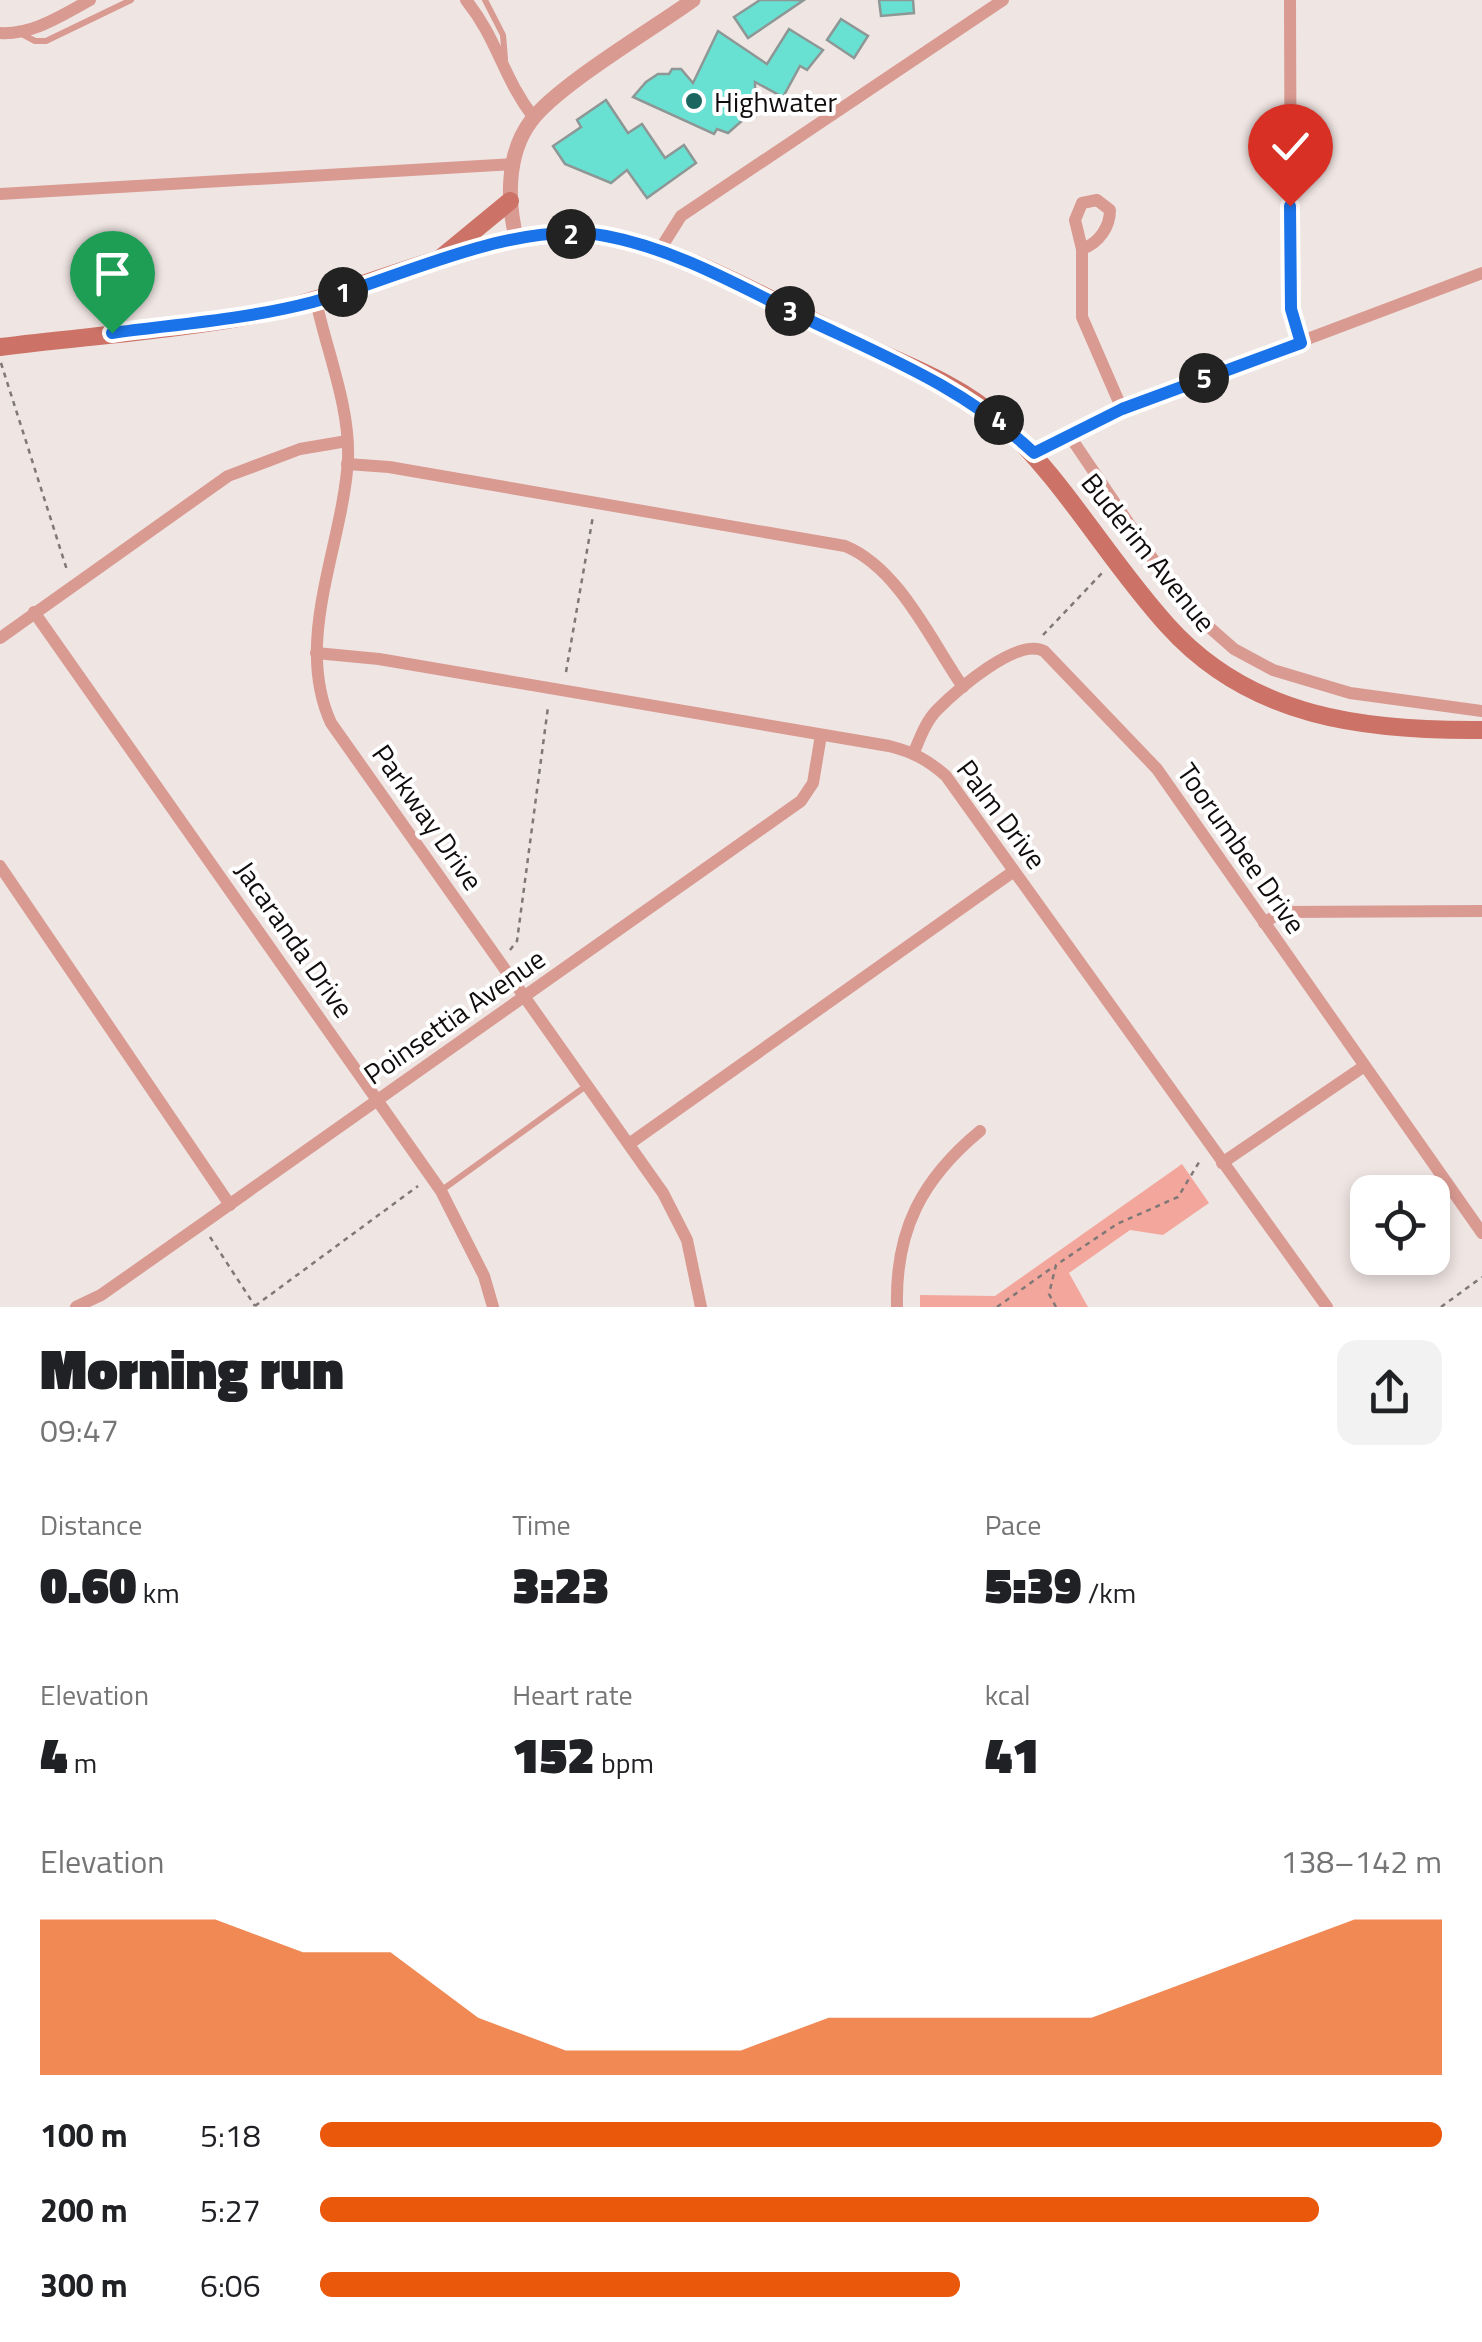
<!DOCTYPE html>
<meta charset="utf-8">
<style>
body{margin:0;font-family:"Titillium Web",sans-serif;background:#f2f2f2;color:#202124;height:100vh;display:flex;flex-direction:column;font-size:38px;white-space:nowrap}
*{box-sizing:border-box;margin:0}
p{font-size:32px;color:#757577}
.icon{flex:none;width:55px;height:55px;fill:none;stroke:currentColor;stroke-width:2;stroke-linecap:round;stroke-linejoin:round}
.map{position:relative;height:1307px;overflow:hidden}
.panel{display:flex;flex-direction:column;background:#fff;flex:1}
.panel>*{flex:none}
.fabs{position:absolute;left:1350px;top:1175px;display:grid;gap:20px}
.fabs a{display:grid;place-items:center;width:100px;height:100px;border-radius:20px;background:#fff;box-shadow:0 5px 15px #0003;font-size:50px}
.pin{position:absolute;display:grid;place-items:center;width:85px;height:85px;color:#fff;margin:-102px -42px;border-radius:50% 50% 50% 0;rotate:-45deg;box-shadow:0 0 10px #0007}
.pin .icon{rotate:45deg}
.km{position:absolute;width:50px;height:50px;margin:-25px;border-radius:50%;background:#222;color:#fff;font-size:28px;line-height:50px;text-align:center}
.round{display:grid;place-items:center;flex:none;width:105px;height:105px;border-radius:20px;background:#f2f2f2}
.overview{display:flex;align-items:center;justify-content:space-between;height:170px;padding:0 40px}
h1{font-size:55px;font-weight:800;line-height:75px}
.figures{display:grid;grid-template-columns:repeat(3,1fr);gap:15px;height:170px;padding:10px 40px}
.figures div{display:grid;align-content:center}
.figures b{font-size:50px;font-weight:800}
.figures small{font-size:28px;font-weight:400}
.figures p{font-size:28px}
.chart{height:280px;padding:20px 40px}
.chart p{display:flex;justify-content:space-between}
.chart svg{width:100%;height:180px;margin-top:10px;fill:#ea580c;opacity:.7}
ul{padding:0 40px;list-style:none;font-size:32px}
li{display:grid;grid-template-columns:160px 120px 1fr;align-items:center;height:75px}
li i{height:25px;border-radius:12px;background:#ea580c}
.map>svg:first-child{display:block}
</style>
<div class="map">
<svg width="1482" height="1307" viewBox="0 0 1482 1307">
<rect width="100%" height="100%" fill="#efe5e3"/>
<path fill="#f3a79c" d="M1182,1164L1209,1203L1163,1235L1130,1230L1069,1273L1088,1307H920V1295L995,1296Z"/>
<g fill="#68e1d3" stroke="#8d9795" stroke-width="2.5">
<path d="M760,0H804L748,38L734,17Z"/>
<path d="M879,0H913L914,13L881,16Z"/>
<path d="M841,19L868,36L854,58L827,40Z"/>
<path d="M789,29L823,50L807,70L800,66L783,97L755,82V117L744,119L728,133L717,129L714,134L633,97L646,82L658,74H669L672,69H681L693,83L718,31L767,64Z"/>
<path d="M606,100L628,133L642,124L665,158L684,145L696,163L647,198L627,170L611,183L565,164L553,146L581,127L577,120Z"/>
</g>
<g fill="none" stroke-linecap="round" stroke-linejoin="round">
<g stroke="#7f7877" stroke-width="2.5" stroke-dasharray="5 5" stroke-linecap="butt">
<path d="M1,363L67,570"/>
<path d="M1043,635L1103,572"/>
<path d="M566,672L593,516"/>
<path d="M510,950L517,941L548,707"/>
<path d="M210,1237L255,1306"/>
<path d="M255,1306L418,1186"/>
<path d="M997,1307L1053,1267"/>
<path d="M1056,1307L1049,1294L1056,1265L1117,1224L1178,1197L1201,1159"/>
<path d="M1441,1307L1482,1277"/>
</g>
<g stroke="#d99a91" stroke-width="6">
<path d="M485,0L503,35L505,59"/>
<path d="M20,33L35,41H46L131,0"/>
<path d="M442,1190L586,1086"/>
</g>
<g stroke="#d99a91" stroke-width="12">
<path d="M466,0C498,40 502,76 534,118"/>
<path d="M1290,0L1291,309L1301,343"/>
<path d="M0,33C33,35 62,15 90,0"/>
<path d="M0,194L513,164"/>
<path d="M1082,249C1099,243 1110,227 1110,210L1097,200L1082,203L1075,220L1082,249V317L1122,409"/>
<path d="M659,251L681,216L1003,0"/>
<path d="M316,301C327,352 350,407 348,459C343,546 293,640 331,723L663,1193L687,1240L701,1307"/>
<path d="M1069,435L1184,605L1234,649L1273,670L1350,693L1482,711"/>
<path d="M1034,453L1122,409L1482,273"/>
<path d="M347,464L389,467L845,546C899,568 931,641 963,687"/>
<path d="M34,612L441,1191L484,1276L493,1307"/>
<path d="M0,638L228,476L300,449L347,441"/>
<path d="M316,653L379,659L889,746C913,752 928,760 946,776L1327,1307"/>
<path d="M914,752C920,738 926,721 937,710C957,690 1017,637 1044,651L1157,769L1482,1233"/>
<path d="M0,866L230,1205"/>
<path d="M1264,923L1281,912L1482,911"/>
<path d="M629,1144L1014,871"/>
<path d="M1222,1163L1363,1067"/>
<path d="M76,1307L101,1295L202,1224L801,801L813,783L821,735"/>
<path d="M897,1307C895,1230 922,1179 980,1131"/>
</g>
<path stroke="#d99a91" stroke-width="15" d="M517,241C507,203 506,154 531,121C558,85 653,29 693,0"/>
<g stroke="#cc7266" stroke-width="18">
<path d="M442,257L510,201"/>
<path d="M0,347C88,336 179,330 265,313C366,292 505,218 606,236C692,252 774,303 852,340C900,363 959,383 999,420C1065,481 1108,560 1168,626C1251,718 1365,731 1482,730"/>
</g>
</g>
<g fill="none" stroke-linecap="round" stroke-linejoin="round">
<defs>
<path id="route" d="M112,333C179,324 248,319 313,302C401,278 514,219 606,236C680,250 748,291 815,323C896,361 968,391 1034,453L1122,409L1301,343L1291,309L1290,206"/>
</defs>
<use href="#route" stroke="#fff" stroke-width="20"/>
<use href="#route" stroke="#1a73e8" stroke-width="12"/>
</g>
<circle fill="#1b665e" stroke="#fff" stroke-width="4" cx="694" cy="101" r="10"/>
<g text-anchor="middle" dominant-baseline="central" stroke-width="8" stroke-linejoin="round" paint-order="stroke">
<g font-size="28" fill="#100d0c" stroke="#fff" text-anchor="start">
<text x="714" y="101">Highwater</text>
</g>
<g font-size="28" fill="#100d0c" stroke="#fff">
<text transform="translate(1149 552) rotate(51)">Buderim Avenue</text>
<text transform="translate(1002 814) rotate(53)">Palm Drive</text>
<text transform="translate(428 817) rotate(55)">Parkway Drive</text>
<text transform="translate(1242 848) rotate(55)">Toorumbee Drive</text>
<text transform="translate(295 939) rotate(55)">Jacaranda Drive</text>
<text transform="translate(454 1016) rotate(-35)">Poinsettia Avenue</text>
</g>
</g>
</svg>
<div class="fabs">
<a><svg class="icon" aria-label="locate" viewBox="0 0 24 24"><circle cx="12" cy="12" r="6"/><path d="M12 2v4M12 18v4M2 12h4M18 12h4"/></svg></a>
</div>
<div class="pin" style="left:112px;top:333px;background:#1e9e55"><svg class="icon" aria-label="arrive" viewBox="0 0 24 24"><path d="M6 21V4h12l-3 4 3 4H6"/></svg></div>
<div class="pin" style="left:1290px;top:206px;background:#d93025"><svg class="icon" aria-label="check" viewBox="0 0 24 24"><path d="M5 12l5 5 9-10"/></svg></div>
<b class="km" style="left:343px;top:292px">1</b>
<b class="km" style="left:571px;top:234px">2</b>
<b class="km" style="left:790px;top:311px">3</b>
<b class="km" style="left:999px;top:420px">4</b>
<b class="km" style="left:1204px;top:378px">5</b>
</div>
<section class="panel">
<div class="overview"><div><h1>Morning run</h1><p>09:47</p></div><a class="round"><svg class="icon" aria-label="share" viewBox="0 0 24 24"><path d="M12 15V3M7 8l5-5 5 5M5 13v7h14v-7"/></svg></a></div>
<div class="figures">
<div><p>Distance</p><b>0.60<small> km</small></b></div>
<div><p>Time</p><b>3:23</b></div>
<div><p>Pace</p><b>5:39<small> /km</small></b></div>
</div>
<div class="figures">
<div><p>Elevation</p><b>4<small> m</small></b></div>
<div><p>Heart rate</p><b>152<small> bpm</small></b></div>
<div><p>kcal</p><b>41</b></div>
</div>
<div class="chart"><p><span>Elevation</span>138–142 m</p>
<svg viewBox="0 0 160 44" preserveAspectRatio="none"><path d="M0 44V6L10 6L20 6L30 14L40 14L50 30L60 38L70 38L80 38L90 30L100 30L110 30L120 30L130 22L140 14L150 6L160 6V44z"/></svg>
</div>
<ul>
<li><b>100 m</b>5:18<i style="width:100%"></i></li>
<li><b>200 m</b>5:27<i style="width:89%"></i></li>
<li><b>300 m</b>6:06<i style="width:57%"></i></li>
</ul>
</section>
